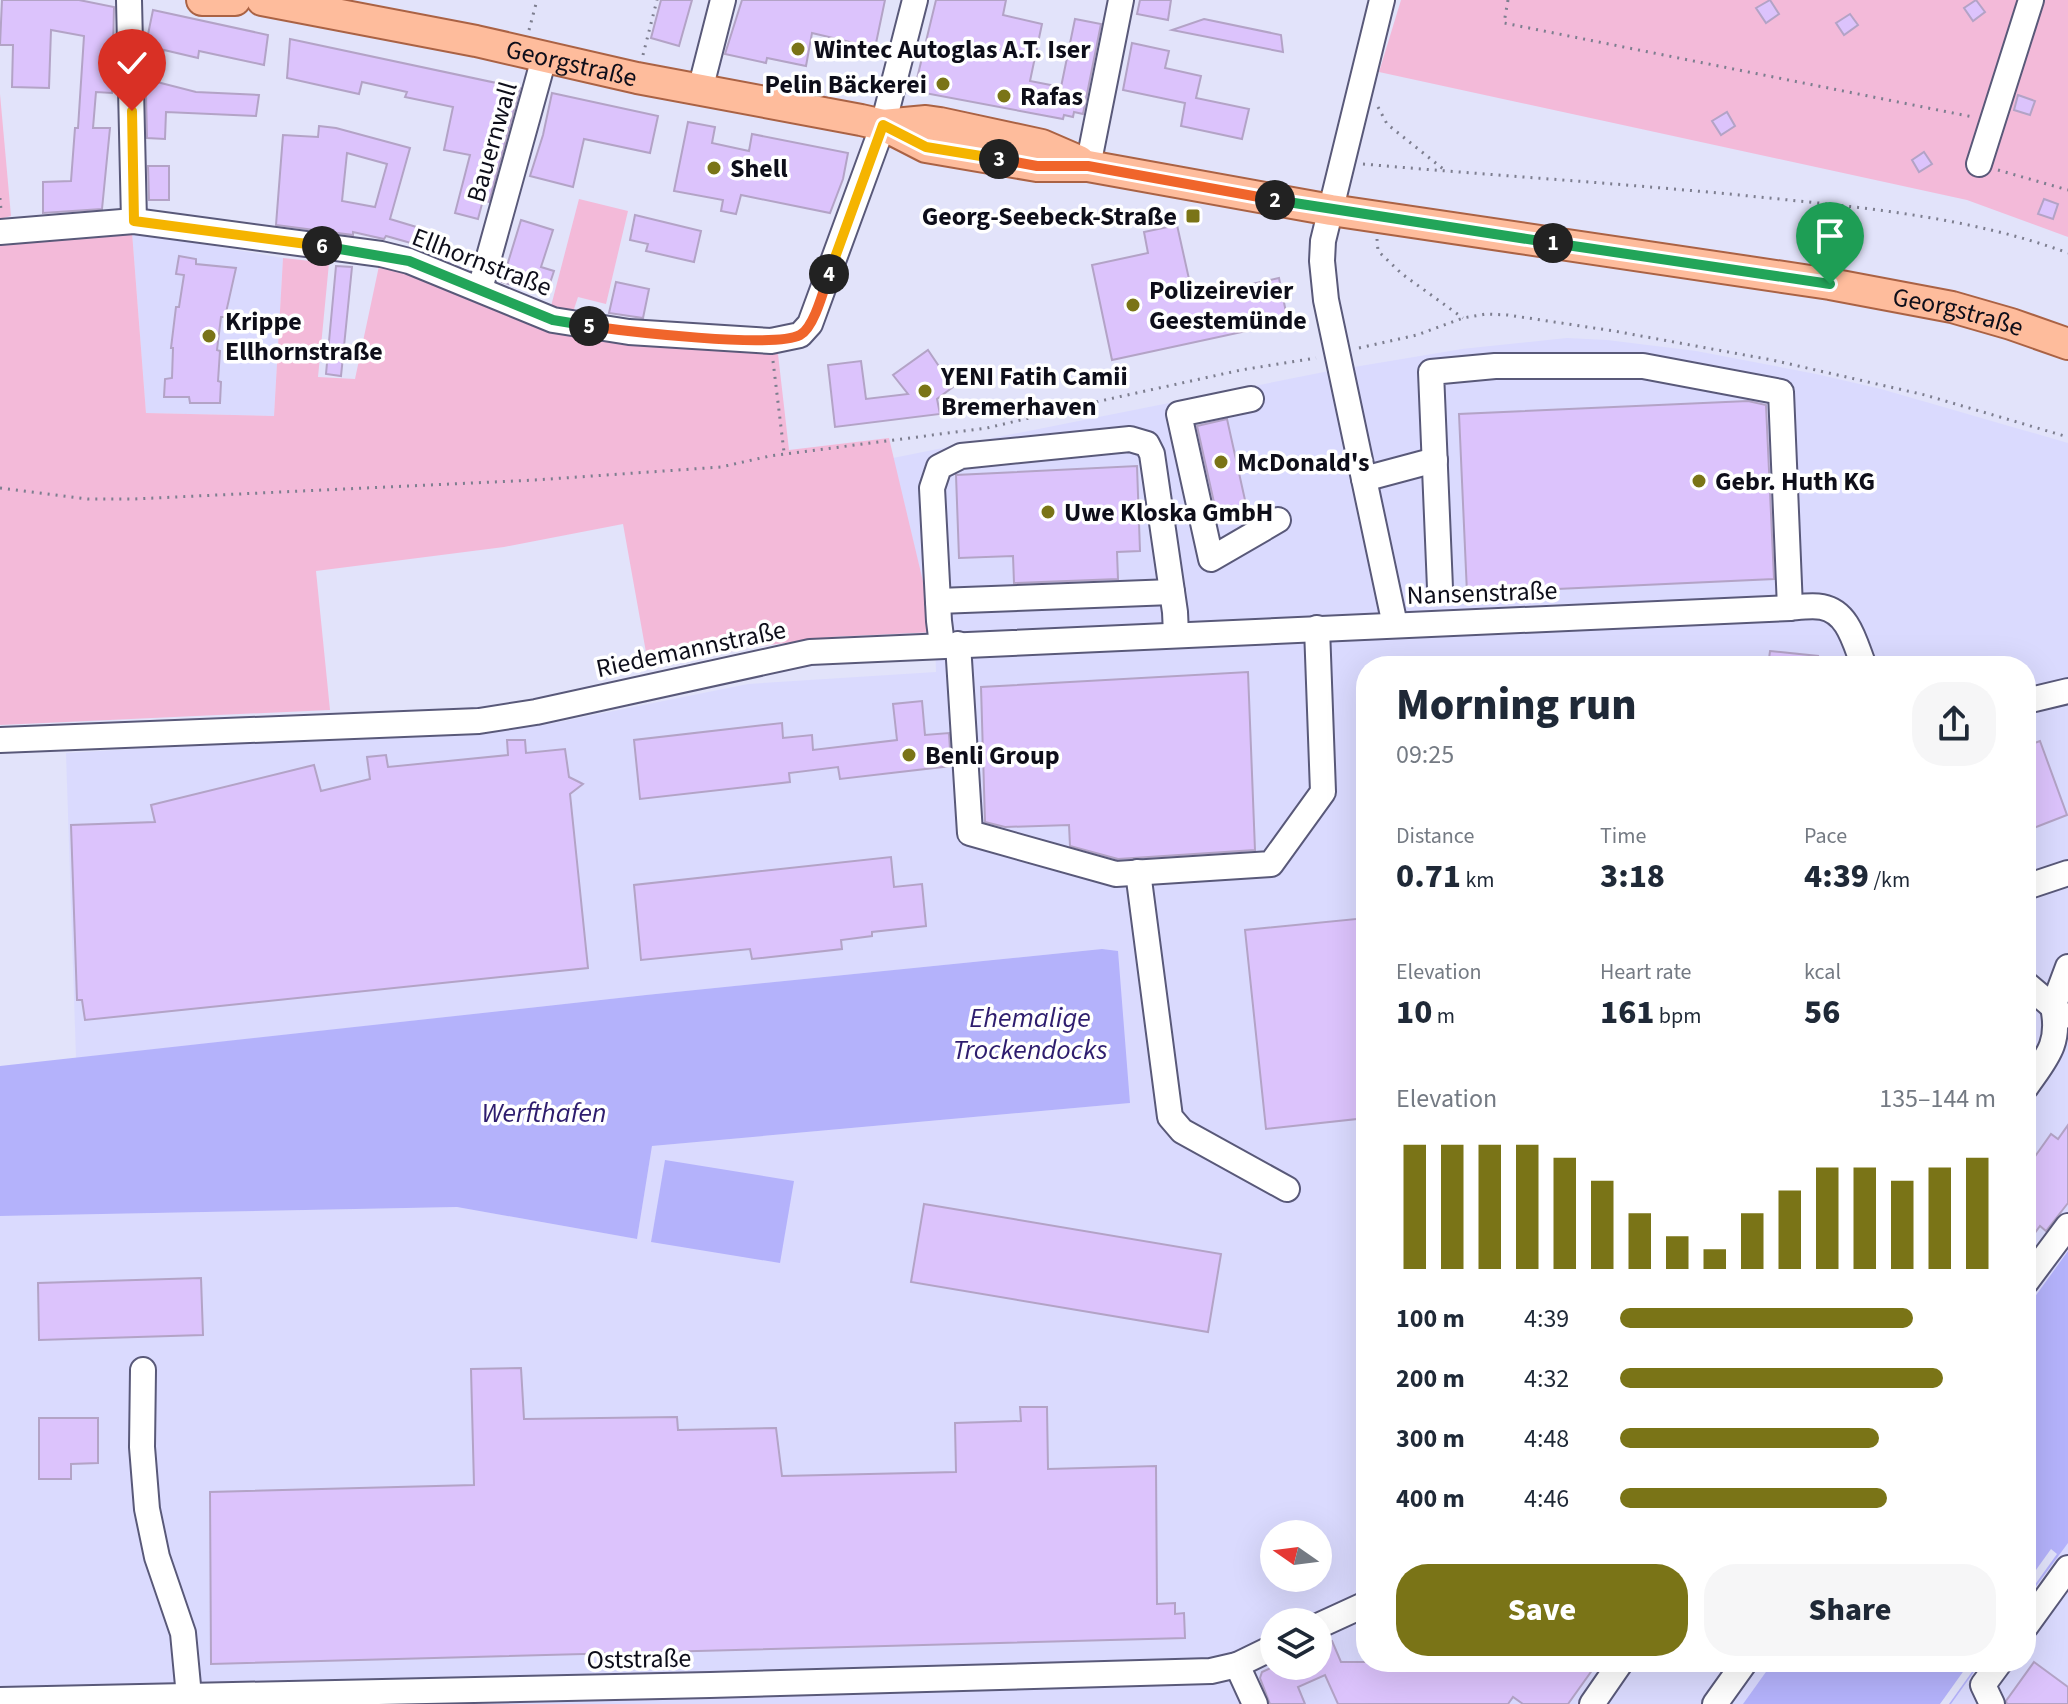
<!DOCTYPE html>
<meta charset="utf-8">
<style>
body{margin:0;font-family:"Source Sans 3",sans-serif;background:#f6f6f7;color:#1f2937;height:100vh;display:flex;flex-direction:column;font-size:30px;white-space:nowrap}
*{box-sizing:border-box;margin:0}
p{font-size:26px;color:#747a83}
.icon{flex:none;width:44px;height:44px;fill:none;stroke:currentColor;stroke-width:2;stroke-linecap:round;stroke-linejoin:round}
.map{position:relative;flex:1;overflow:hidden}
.side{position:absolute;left:1356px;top:656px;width:680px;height:1016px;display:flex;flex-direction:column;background:#fff;border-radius:32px;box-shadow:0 8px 32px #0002}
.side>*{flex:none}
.needle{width:52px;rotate:284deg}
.fabs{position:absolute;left:1260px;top:1520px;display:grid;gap:16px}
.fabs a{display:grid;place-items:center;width:72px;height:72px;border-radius:50%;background:#fff;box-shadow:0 8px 32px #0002;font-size:40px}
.pin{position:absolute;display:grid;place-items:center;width:68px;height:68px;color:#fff;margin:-82px -34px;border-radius:50% 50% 50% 0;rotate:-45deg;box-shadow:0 0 8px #0007}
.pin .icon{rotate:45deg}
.km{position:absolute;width:40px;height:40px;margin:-20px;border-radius:50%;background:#222;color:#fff;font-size:22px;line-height:40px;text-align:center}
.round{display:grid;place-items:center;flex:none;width:84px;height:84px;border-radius:32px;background:#f6f6f7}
.summary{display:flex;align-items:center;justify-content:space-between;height:136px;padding:0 40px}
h1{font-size:44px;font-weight:800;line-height:60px}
.stats{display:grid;grid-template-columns:repeat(3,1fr);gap:12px;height:136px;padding:8px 40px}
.stats div{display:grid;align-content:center}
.stats b{font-size:34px;font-weight:800}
.stats small{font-size:22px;font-weight:400}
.stats p{font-size:22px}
.chart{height:224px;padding:16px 40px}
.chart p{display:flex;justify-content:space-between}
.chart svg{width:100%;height:144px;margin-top:8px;stroke:#7a7417;stroke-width:6}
.primary-button{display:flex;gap:16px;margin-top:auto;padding:16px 40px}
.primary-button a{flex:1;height:92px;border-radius:32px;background:#7a7417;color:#fff;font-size:32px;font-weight:800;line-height:92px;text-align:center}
.primary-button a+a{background:#f6f6f7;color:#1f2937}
ul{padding:0 40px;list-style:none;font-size:26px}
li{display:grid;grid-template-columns:128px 96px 1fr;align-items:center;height:60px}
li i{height:20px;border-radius:10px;background:#7a7417}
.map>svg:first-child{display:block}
</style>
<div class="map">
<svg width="2068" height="1704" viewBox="0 0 2068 1704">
<rect width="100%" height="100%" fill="#e2e3fa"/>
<g fill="#dadafe" fill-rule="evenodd">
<path d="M132,232L283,258L274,416L146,413Z"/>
<path d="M1567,338L1607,340L1696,351L1816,374L1881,389L2068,443V859L2026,874V666H1366V1662H1773L1743,1704H0V1216L457,1207L637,1239L652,1146L1129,1103L1102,949L646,995L76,1058L66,753L544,725L748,684L936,672L935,632L893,458L1324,372L1462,349ZM1274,1534H1318V1578H1274ZM1274,1622H1318V1666H1274Z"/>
<path d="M2068,884V1251L2026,1309V898Z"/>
<path d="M2068,1543V1704H1951L1981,1662H2026V1600Z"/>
</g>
<g fill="#f3bad9">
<path d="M1401,0H2068V237L1967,200L1379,72Z"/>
<path d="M0,94L11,216L0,219Z"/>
<path d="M579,199L628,211L606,304L578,297L572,315L550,310Z"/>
<path d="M132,232L146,413L274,416L283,258L329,263L318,377L355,379L379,266L627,337L778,354L789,450L889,438L935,632L831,637L747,648L649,669L623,524L504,547L316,571L330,710L0,725V245Z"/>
</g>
<g fill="#b4b2fb">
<path d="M1102,949L1118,951L1130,1103L652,1146L637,1239L457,1207L0,1216V1066L646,995Z"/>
<path d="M665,1160L794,1181L780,1263L651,1242Z"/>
<path d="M2068,1251V1543L2026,1600V1309Z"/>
<path d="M1773,1662H1981L1951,1704H1743Z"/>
</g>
<g fill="#e2e3fa">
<path d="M2051,1549L2057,1554L2026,1597V1584Z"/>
<path d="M1970,1662H1979L1949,1704H1940Z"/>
</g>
<g fill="#dcc3fc" stroke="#b3a3c6" stroke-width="2" fill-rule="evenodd">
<path d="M2,0H79L114,7L112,93L96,92L93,128H110L102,209L43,213V182L71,181L75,128H78L84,36L51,30L49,88L12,87L13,45H0Z"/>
<path d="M661,0H692L679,46L651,38Z"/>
<path d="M742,0H885L875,48L812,33L806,66L767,58L766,63L725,54Z"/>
<path d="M936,0H1006L1003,15L1042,24L1030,81L1061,87L1075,19L1101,24L1083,114L1074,112L1073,117L1064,115L1063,119L914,91Z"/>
<path d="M1140,0H1171L1168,20L1137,14Z"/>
<path d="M1770,0L1779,14L1766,23L1756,8Z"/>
<path d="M1976,0L1985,12L1973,21L1964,8Z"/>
<path d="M153,10L268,35L264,65L199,51L198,58L164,50L157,82L196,92L259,95L256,116L166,112L165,139L147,138L145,49Z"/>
<path d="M1850,14L1858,25L1844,35L1836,23Z"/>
<path d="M1204,19L1281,35L1283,52L1172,30Z"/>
<path d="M290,39L520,88L489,202L483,200L478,219L455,213L470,155L444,150L453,107L405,97L407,92L362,82L359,94L287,78Z"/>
<path d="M1132,43L1169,51L1165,68L1201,76L1196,98L1249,109L1242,139L1181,126L1185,103L1123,90Z"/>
<path d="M552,93L658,116L650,153L584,139L573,187L530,176L543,135Z"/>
<path d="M2018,95L2035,101L2030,115L2014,110Z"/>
<path d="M1727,112L1735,126L1721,135L1712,121Z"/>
<path d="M688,122L715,127L712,143L749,151L752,134L848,153L843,179L830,213L741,195L736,214L721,211L723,200L674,191Z"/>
<path d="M319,126L336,128L410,148L390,219L423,229L418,245L386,236L384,239L353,232V235L276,225L283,135L318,137ZM347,153L387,164L375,207L342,201Z"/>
<path d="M1924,152L1932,164L1919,172L1912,160Z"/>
<path d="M148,166H169V200H149Z"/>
<path d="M2044,199L2058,204L2053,219L2038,214Z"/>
<path d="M635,215L701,231L694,262L646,251L648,244L630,240Z"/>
<path d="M521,220L553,230L541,267L554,271L546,295L502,282Z"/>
<path d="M1177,225L1193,297L1279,278L1288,322L1112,360L1092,265L1148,253L1144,232Z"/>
<path d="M179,256L196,259V264L236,268L225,317H221L217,350L220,351L218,381L221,382L220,403H190L189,397H164L165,379L172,378L173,348H171L176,307H179L184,275L176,274Z"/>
<path d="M336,266L352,267L341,376L326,374Z"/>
<path d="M616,282L649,289L643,318L609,313Z"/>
<path d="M928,350L953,387L937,399L940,414L835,427L828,365L861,361L866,399L908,394L893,375Z"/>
<path d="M1748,401L1766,405L1774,579L1467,593L1459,414Z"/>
<path d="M1227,419L1247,509L1217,516L1197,426Z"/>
<path d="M1137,466L1140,551L1117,552L1118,579L1014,583L1013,556L959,558L956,475Z"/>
<path d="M1770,651L1818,656L1817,666H1768Z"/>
<path d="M1248,672L1255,850L1118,859L1070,846L1069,825L1005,827L985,822L981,687Z"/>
<path d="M922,701L925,735L949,733L951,766L840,779L838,767L789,773L790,782L640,799L634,740L782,723L783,738L812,735L813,750L897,740L893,704Z"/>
<path d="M507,740H525L526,753L565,749L569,777L583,784L570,794L588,968L85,1020L82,1000H77L71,825L155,822L151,805L314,765L321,791L370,779L367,757L386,755L388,767L508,755Z"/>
<path d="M2040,741L2067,815L2026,831V746Z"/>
<path d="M891,857L894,887L922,884L926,926L872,932V936L841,940L842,949L752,959L750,949L641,960L634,885Z"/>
<path d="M1366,918V1118L1266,1129L1245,930Z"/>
<path d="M2068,1125V1203L2046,1231L2040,1226L2026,1245V1169L2051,1134L2058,1139Z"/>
<path d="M924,1204L1221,1254L1208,1332L911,1282Z"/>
<path d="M201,1278L203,1335L39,1340L38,1283Z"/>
<path d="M521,1368L524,1419L677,1417L678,1430L776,1428L782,1476L956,1472L955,1423L1021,1421L1020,1407H1047L1048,1469L1156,1466L1157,1604L1175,1603V1614L1184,1613L1185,1638L211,1664L210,1492L474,1485L471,1369Z"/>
<path d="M39,1418H98V1463L71,1464V1479H39Z"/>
<path d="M1332,1641L1341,1662H1598L1568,1704H1523L1513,1697L1508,1704H1338L1325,1675L1298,1687L1305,1704H1270L1260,1678L1262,1672L1275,1666H1318V1647Z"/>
<path d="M2034,1662L2068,1687V1704H2007L2006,1701Z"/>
</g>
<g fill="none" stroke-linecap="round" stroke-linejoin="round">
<defs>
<g id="minor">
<path d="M129,0L134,221"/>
<path d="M1382,0L1323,241L1322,261L1326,300L1395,625"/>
<path d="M700,90L723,0"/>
<path d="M1979,164L2031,0"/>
<path d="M1088,166L1121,0"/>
<path d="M0,232L134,221L381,254L409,261L553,320L629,332L771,341L800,335L810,324L883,125L915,0"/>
<path d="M480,289L544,58"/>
<path d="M1251,399L1179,414L1211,559L1278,520"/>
<path d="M1364,479L1435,460"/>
<path d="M1440,588L1431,372L1495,366H1643L1781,392L1790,608"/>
<path d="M938,601L1172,592"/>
<path d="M958,644L970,833L1116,874L1271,864L1323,792L1317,628"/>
<path d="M942,645L939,621L932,488L939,467L961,456L1130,439L1147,444L1152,454L1175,612L1176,634"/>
<path d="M2026,701L2068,691"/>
<path d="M0,740L479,721L536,712L810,652L1790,608C1800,607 1812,605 1822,607C1849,612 1855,644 1864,666"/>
<path d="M1138,872L1170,1117L1182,1131L1287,1189"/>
<path d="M2026,887L2068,873"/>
<path d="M2026,984L2064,1016"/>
<path d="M2053,1007L2068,967"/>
<path d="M2026,1087C2046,1058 2061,1044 2053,1007"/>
<path d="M2026,1282L2068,1226"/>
<path d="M143,1370L142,1447L147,1509L157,1557L183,1633L189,1696"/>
<path d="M1318,1626L1366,1604"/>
<path d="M2026,1626L2068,1568"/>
<path d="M1237,1665L1255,1704"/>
<path d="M0,1700L710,1685L1211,1671L1237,1665L1274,1647"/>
<path d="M1592,1704L1621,1662"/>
<path d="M1715,1704L1745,1662"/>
<path d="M1992,1704L1983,1685L2000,1662"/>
</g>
<g id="major">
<path d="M202,0H235"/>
<path id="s1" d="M262,0L476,41L637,78L861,120L883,125L926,147L1037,166H1088L1331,210L1830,284L1952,307L2011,324L2068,344"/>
<path d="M883,125L926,121L940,123L1042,145L1079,161"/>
</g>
</defs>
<use href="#minor" stroke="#595979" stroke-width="28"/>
<use href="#major" stroke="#aa6244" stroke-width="34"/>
<g stroke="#7d7e8f" stroke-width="3" stroke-dasharray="2 6" stroke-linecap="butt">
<path d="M1508,0L1504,23L1973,117"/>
<path d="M529,30L537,0"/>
<path d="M643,55L657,0"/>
<path d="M1378,107L1387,124L1447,172"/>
<path d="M1363,164C1498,176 1634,184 1769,198C1869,208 1973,218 2068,253"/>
<path d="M1998,170L2068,190"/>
<path d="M0,198L1,210"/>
<path d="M1377,239L1378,251L1402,274L1463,318"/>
<path d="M1359,348L1417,335L1463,318L1486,314L1508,315L1614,331L1772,360L1925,395L2068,437"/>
<path d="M773,361L784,452"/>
<path d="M0,488L88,499H133L535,480L721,467L770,456L987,428L1109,399L1241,370L1316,358"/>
</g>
<use href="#minor" stroke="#fff" stroke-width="24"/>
<use href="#major" stroke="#febc9c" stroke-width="30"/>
</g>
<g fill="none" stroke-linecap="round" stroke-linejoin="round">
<defs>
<path id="split-1" d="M1553,243L1830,284"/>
<path id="split-2" d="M1275,200L1553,243"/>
<path id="split-3" d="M999,159L1037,166H1088L1275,200"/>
<path id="split-4" d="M829,274L883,125L926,147L999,159"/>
<path id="split-5" d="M589,326C625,331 773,349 800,335C814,328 824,289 829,274"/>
<path id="split-6" d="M322,246L409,261L553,320L589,326"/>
<path id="split-7" d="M132,111L134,221L322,246"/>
</defs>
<use href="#split-1" stroke="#fff" stroke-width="16"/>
<use href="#split-2" stroke="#fff" stroke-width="16"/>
<use href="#split-3" stroke="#fff" stroke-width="16"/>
<use href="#split-4" stroke="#fff" stroke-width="16"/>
<use href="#split-5" stroke="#fff" stroke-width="16"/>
<use href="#split-6" stroke="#fff" stroke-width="16"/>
<use href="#split-7" stroke="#fff" stroke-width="16"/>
<use href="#split-1" stroke="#22a559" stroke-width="10"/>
<use href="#split-2" stroke="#22a559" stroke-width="10"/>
<use href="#split-3" stroke="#f0652b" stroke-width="10"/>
<use href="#split-4" stroke="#f5b400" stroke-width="10"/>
<use href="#split-5" stroke="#f0652b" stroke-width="10"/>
<use href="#split-6" stroke="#22a559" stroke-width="10"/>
<use href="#split-7" stroke="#f5b400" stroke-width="10"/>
</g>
<g fill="#7a7417" stroke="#fff" stroke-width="3">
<circle cx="798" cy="49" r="8"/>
<circle cx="943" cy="84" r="8"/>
<circle cx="1004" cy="96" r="8"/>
<circle cx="714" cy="168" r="8"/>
<rect x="1185" y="208" width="16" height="16" rx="4"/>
<circle cx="1133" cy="305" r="8"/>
<circle cx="209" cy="336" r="8"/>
<circle cx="925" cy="391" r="8"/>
<circle cx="1221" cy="462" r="8"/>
<circle cx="1699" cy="481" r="8"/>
<circle cx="1048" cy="512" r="8"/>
<circle cx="909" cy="755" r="8"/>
</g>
<g text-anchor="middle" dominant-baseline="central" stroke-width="7" stroke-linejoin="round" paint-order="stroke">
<g font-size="26" font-weight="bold" fill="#0e0e1a" stroke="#fff" text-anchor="start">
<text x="814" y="49">Wintec Autoglas A.T. Iser</text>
<text x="927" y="84" text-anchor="end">Pelin Bäckerei</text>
<text x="1020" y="96">Rafas</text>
<text x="730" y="168">Shell</text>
<text x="1177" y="216" text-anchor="end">Georg-Seebeck-Straße</text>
<text x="1149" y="290">Polizeirevier<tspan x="1149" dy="30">Geestemünde</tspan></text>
<text x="225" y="321">Krippe<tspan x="225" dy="30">Ellhornstraße</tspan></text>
<text x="941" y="376">YENI Fatih Camii<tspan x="941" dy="30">Bremerhaven</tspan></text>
<text x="1237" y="462">McDonald's</text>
<text x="1715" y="481">Gebr. Huth KG</text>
<text x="1064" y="512">Uwe Kloska GmbH</text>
<text x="925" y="755">Benli Group</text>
</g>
<g font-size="26" fill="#0e0e1a" stroke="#fff">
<text stroke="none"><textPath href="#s1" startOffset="316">Georgstraße</textPath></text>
<text transform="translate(492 142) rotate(-74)">Bauernwall</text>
<text transform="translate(482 262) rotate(21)">Ellhornstraße</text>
<text stroke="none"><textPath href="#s1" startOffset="1728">Georgstraße</textPath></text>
<text transform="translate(1482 593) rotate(-2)">Nansenstraße</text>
<text transform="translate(691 649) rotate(-12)">Riedemannstraße</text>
<text transform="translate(639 1659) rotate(-1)">Oststraße</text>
</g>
<g font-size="28" font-style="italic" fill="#2e1d6e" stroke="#fff">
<text x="1030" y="1018">Ehemalige<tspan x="1030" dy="32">Trockendocks</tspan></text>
<text x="544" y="1113">Werfthafen</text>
</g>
</g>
</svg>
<div class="fabs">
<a><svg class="needle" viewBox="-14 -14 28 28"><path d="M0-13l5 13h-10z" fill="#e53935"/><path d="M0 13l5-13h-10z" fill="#747a83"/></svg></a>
<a><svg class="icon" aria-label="layers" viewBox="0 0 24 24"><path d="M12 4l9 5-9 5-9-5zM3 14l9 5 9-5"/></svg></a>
</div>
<div class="pin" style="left:1830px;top:284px;background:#1e9e55"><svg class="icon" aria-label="arrive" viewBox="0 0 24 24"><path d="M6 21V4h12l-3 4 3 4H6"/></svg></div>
<div class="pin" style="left:132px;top:111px;background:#d93025"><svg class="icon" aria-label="check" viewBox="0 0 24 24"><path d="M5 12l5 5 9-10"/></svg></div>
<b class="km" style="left:1553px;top:243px">1</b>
<b class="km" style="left:1275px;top:200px">2</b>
<b class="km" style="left:999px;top:159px">3</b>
<b class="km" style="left:829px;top:274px">4</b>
<b class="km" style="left:589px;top:326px">5</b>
<b class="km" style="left:322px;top:246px">6</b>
<section class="side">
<div class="summary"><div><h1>Morning run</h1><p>09:25</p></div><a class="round"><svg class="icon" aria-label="share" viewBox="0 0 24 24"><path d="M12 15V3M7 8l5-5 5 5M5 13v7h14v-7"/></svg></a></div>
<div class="stats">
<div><p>Distance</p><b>0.71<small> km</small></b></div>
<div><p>Time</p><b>3:18</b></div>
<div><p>Pace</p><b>4:39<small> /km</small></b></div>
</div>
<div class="stats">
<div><p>Elevation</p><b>10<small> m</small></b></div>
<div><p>Heart rate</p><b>161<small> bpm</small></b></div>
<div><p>kcal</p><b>56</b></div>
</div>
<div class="chart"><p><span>Elevation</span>135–144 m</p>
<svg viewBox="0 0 160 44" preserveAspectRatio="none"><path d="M5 44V6M15 44V6M25 44V6M35 44V6M45 44V10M55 44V17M65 44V27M75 44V34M85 44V38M95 44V27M105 44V20M115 44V13M125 44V13M135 44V17M145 44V13M155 44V10"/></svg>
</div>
<ul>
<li><b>100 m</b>4:39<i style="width:78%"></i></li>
<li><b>200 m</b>4:32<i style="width:86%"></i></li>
<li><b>300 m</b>4:48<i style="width:69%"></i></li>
<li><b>400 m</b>4:46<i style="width:71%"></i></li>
</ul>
<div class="primary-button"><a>Save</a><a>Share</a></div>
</section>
</div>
